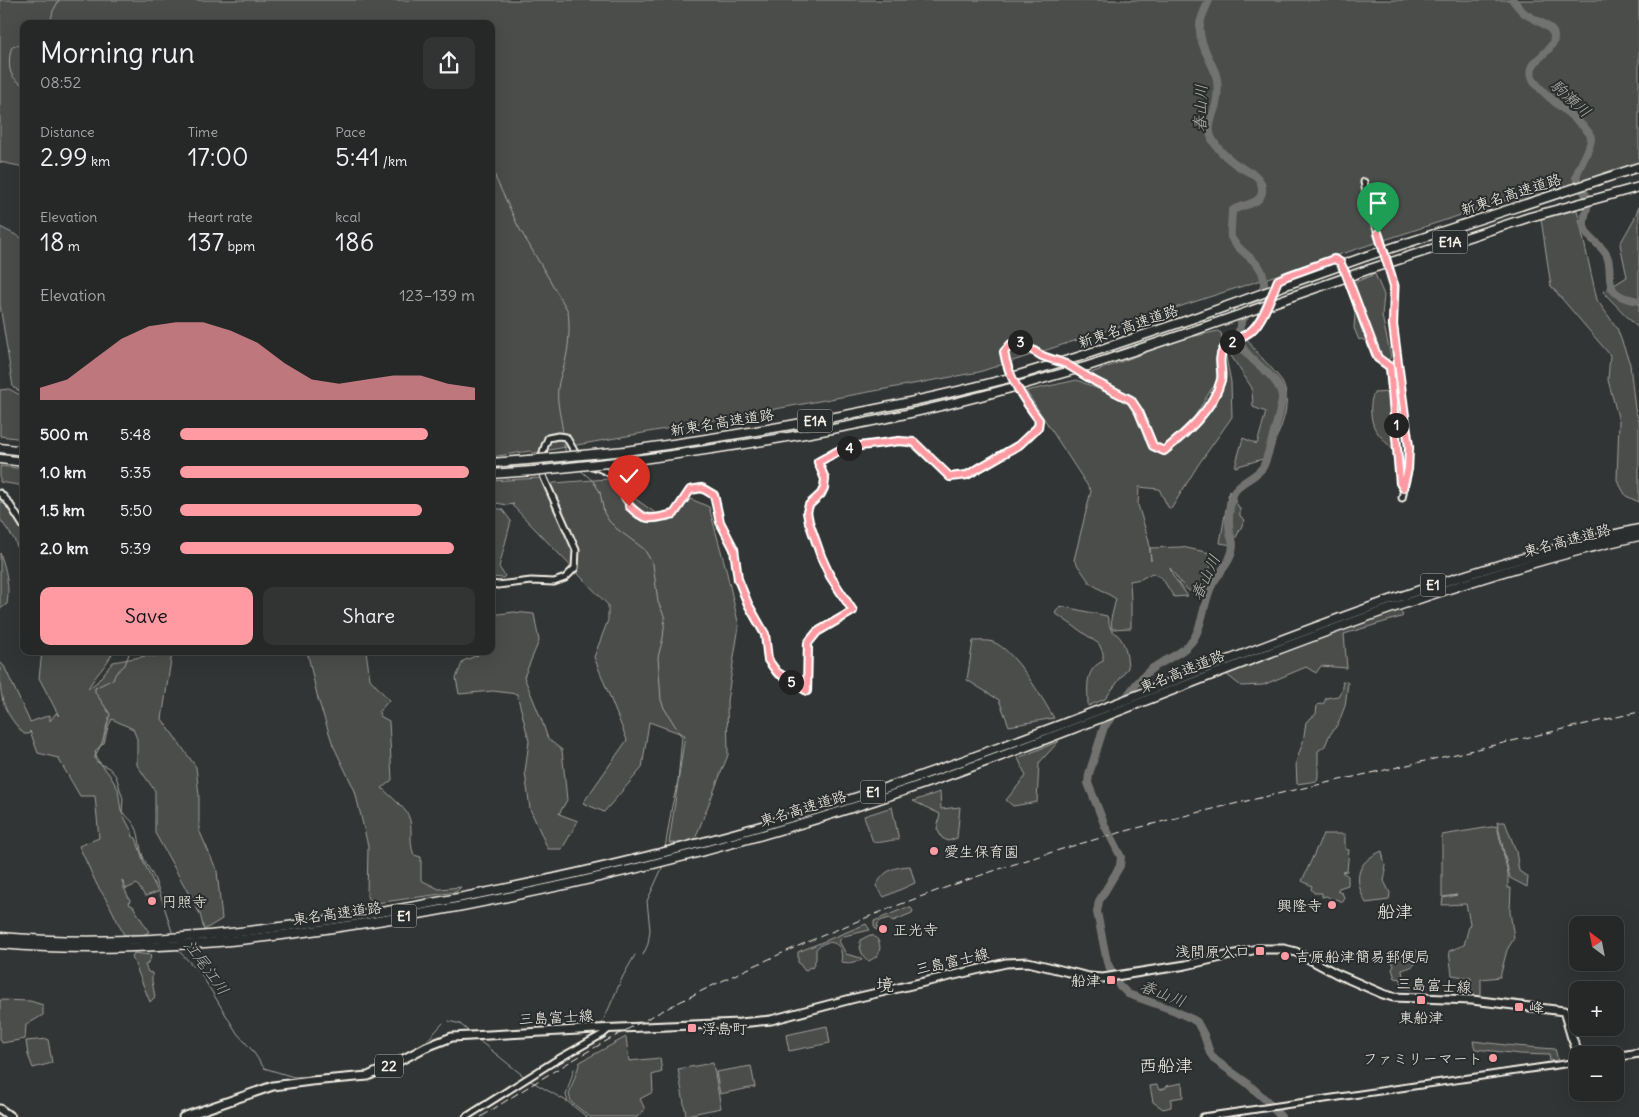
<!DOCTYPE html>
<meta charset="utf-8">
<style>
body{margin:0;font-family:Delius,"Klee One",sans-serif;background:#323434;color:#f1f3f6;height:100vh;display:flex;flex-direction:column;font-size:19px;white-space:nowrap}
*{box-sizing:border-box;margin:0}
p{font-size:16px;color:#a4a6a8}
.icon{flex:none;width:28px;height:28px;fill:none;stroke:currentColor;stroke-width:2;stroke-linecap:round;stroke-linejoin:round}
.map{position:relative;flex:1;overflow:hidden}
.panel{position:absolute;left:20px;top:20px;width:475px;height:635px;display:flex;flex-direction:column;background:#262828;border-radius:10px;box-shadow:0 5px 20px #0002,0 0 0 1px #424445}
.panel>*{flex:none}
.needle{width:32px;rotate:328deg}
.fabs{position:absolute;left:1569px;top:916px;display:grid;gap:10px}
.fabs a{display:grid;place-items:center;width:55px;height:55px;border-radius:10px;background:#262828;box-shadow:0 5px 20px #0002,0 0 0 1px #424445;font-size:25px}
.pin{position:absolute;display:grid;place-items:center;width:42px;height:42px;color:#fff;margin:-51px -21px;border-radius:50% 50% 50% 0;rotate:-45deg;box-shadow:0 0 5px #0007}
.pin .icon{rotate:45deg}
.km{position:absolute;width:25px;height:25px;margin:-12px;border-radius:50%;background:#222;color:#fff;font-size:14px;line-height:25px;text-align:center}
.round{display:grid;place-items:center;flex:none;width:52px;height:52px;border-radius:10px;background:#323434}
.head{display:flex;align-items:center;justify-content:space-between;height:85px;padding:0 20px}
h1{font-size:28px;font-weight:600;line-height:38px}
.stats{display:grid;grid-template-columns:repeat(3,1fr);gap:8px;height:85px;padding:5px 20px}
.stats div{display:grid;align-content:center}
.stats b{font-size:25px;font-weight:600}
.stats small{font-size:14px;font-weight:400}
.stats p{font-size:14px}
.chart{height:140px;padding:10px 20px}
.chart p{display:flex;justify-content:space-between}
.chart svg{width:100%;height:90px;margin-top:5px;fill:#ff9aa2;opacity:.7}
.primary-button{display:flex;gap:10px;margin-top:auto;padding:10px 20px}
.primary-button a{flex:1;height:58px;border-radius:10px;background:#ff9aa2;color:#111;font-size:20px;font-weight:600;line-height:58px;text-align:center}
.primary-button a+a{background:#323434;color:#f1f3f6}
ul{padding:0 20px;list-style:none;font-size:16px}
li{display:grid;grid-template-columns:80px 60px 1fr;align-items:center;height:38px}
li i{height:12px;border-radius:6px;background:#ff9aa2}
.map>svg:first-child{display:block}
</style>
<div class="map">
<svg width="1639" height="1117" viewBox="0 0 1639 1117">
<rect width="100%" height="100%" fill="#323535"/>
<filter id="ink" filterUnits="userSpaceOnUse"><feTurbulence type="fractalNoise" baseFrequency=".02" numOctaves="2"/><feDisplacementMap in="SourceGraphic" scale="10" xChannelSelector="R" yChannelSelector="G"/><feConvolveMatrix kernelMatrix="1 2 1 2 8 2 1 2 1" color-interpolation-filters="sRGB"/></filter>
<g filter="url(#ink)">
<g fill="#4b4d4c" stroke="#a09f9a">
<path d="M0,0H1639V164L1526,201L1510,199L979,372L533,453L530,451L491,457V24H24V167L0,162Z"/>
<path d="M1639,206V329L1603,292L1627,277L1620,244L1634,219Z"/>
<path d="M1577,210L1597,300L1617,328L1630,364L1635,409L1639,421V502L1626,496L1617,480L1619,421L1608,380L1610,355L1551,286L1541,219Z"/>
<path d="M0,227L24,239V394L13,387L0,305Z"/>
<path d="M1375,274L1384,295L1382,316L1391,357L1388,360L1379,359L1368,342L1361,339L1359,340L1354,328L1355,313L1348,285Z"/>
<path d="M1218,331L1221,333L1231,382L1232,417L1198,465L1171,509L1168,507L1159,489L1139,487L1138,505L1149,541L1151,561L1150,548L1182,547L1215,554L1200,596C1184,591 1180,581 1170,568L1173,576L1188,596L1174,597L1162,578L1152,573L1141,579L1130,581L1131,602V628L1112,629L1111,619L1116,599L1090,583L1074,560L1091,491L1026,391L1077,380L1124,400L1133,406L1151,447L1170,452L1216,405L1212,388L1195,416L1165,447L1157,445L1141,416L1136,403L1127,395L1086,375L1181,339Z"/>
<path d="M1245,335C1254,352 1267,362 1279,377C1297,401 1278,436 1266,458L1235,467L1243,438L1257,444L1266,412L1253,407L1252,388L1226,348Z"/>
<path d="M9,389L24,397V439L0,436V390Z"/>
<path d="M1389,392L1394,451C1388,444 1380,437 1375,429C1370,420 1369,402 1374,393Z"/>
<path d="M0,466L24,469V486L0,482Z"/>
<path d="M540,478L546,487L554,483L607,479L667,521L691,499L709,507L726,569L739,626L727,701L728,755L693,844L669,843L685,735L649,722L642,768L604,812L583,803L627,740L594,657L608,620V605L512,505L514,504L507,505L491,502V481Z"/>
<path d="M1229,491L1240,509V516L1245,520L1232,545L1220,543Z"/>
<path d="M0,493L24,527V564L14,539L0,519Z"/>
<path d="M492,509H502L511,521L499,567L505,576L503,578L491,577Z"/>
<path d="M0,553C6,568 10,588 7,604L0,609Z"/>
<path d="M1060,606L1107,616L1111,630C1125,638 1127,652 1128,668L1105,699L1088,706C1088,687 1084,670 1103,661V653L1099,644L1055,613Z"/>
<path d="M1400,610L1403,616L1401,617L1344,634L1347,668L1321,666L1316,673L1306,667L1263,685L1241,686L1226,674L1370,618Z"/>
<path d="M514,612L534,614L539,641L524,677L542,721L548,739L562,750L567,800L559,814L578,821L562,849H548L530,809L525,772L529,741L517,694L493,691L459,694L456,678L463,661L478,655L479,651H491V615Z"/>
<path d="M973,641C979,641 987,640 993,642C1015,650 1042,698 1054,718L1009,726L999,700L967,680Z"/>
<path d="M42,651H113C108,665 94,676 88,689L97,682L113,662L146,656H165L172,653L162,719L196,767L199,795V830L217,871L222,919L204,930L200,914L155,833V791L137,765V739L133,729L112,719L108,727L104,743L95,751L97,759L109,774L118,789L121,811L133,834L131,836L136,838L144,863L158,892L145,896L137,884L126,889L122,880L124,888L130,900L129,904L133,906L149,932L143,935H124L109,904L97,885L79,846L99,838L95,796H80L58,758L38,753L30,731L29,734H24C0,708 0,697 0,662L4,666L30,722L50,715V721L56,713L59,716L39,678Z"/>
<path d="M307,651H366L370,679L389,700L379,712L380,716L389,721L392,780L382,788C388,794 405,808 408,815C414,827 408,841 414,855L421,857V880L439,889L461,887L456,892L376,903L367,897L368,846L355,791L333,745L318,699Z"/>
<path d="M1345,681L1348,683L1345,706L1338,724L1329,736L1325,746L1318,751V776L1317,781L1297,784L1296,762L1303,742L1306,722L1316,714L1317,705L1324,703L1326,698L1338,696L1343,688L1342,682Z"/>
<path d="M1059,741L1039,763L1037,802L1013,806L1006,800L1026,776L1018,758Z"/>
<path d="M940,792L941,809L960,807L957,838L948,841L942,838L937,829L940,814L913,801Z"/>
<path d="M892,807L899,840C890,839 882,844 873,842L864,816Z"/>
<path d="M1497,822H1505L1516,851L1519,871L1528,877L1527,887L1510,878Z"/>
<path d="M1497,826L1508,873V888H1511L1510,912L1514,938L1507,950L1500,977L1481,979V999L1472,997L1471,978L1452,975L1449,951L1464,945L1470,923L1466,904L1442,905L1443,898L1457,895L1442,897V835Z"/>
<path d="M1323,834H1345V849L1349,850L1347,871L1342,872L1348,876V885L1339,888L1337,891L1342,893L1344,897L1343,902L1336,899L1333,901L1327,896L1322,897V893H1314L1311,889L1312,886L1302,881Z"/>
<path d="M1382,851L1386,871L1384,881L1390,893L1389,900L1366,903C1353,879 1356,862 1382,851Z"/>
<path d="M910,866L915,883L884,897L876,886C884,870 894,867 910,866Z"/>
<path d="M905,908H911L913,911L912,913L893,921L889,918L880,921L877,925L878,929L876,930L874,926V921Z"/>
<path d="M866,924L870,930L844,936L839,941L846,954L861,958L862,960L849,963L841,962C845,943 829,936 816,949V959L812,968L810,967L805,971L798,962V952Z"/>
<path d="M870,935C879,936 883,948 877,956C875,958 872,959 869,961C862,958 859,947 860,940Z"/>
<path d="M1416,951H1418L1420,957C1416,966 1411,967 1402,970L1403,977H1410L1411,989L1402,988L1401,979L1395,978L1392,969L1394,966L1391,959C1396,950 1407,954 1416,951Z"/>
<path d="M134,953L151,955L150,960L148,962V964L145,965L148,972L152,973V981L155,997L150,1002L132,957Z"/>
<path d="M0,1000L30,1001L43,1005V1015L26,1025L25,1039L2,1043L0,1039Z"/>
<path d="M827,1026L830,1043L789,1051L786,1035Z"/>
<path d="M626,1037L629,1061L660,1058L662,1072L652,1075L653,1092L640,1099L645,1109L637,1117H590L571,1102L569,1094L580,1062Z"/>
<path d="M48,1039L52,1063L33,1068L28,1055L26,1041Z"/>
<path d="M1473,1041L1515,1046L1555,1049L1558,1060L1550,1061L1549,1055L1520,1054L1475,1049Z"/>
<path d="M713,1063L721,1108L686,1115L678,1069Z"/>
<path d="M751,1066L755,1087L720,1094L716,1072Z"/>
<path d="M1182,1083L1183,1097L1171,1099V1107L1163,1109L1153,1102L1150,1086L1157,1085L1159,1090L1166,1088V1086Z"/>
</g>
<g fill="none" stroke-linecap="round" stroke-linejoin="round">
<g stroke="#a6a5a0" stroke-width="1">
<path d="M50,24L53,11L59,0"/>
<path d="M24,46L20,45L12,47C9,54 8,68 12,75C14,79 20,83 24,86"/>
<path d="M491,123L492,121"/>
<path d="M491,162L496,179L518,226L568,311C570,326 569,344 566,358C564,369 559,377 558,388C556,404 562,419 563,435"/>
<path d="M563,439L566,454"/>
<path d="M580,470L593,481L600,492L604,513L609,521L617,529L644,549L653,564L658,602L665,618L663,638L658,657L661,700L664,708L682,737L678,781L672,806L665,849"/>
<path d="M130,651L125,665L116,673L113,679L95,688V692L110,714L102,743L95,756V759L97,762L109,768L116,776L123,799L122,812C145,831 135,837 144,859C147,866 152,873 155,880C162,898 167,916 173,935"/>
<path d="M176,948L201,974L237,1033L252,1050L264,1068L294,1077L339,1075"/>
<path d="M643,955L648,944L650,930L647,901L663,866"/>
<path d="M449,1021L460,1024L472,1034"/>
<path d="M601,1026L623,976L635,955"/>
<path d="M476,1038L526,1078"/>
<path d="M426,1042L443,1023"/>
<path d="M377,1068L395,1060"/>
<path d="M529,1080L568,1102L587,1117"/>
<path d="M568,1101L566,1095L574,1069"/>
</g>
<g stroke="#727370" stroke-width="8">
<path d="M1513,0C1516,4 1519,8 1523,12C1531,19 1555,26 1554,37C1554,54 1524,60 1533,79C1542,97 1591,126 1591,138C1591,150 1579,165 1576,177L1578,183L1588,198C1589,207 1583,216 1584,225C1585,238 1602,244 1607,256C1612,267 1607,282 1614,291C1620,298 1630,299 1639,301"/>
<path d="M1123,702C1131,690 1139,679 1150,670C1163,660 1183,654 1193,640C1204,624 1203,601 1213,583C1221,570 1233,560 1233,544C1233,540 1230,536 1230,533C1228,522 1229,506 1233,495C1238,481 1255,479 1263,467C1267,460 1282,406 1282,398C1281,375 1246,361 1240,342C1232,315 1265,305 1264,282C1264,260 1238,254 1231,237C1230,232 1232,218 1232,211C1240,204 1260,206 1262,192C1263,186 1260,179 1255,175C1252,173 1248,172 1245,170C1233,163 1219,152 1212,139C1205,126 1216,111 1217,98C1218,90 1218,80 1215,72C1209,57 1198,41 1200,25C1201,16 1206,8 1209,0"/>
<path d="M1116,711L1104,727L1089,774L1088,783L1105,826L1121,857L1120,866L1099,901L1097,912L1107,962L1118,984L1128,994L1173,1010L1192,1019L1197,1022L1204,1035L1210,1053L1215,1060L1247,1083L1267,1101L1281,1117"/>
</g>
<defs>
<g id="minor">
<path d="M1364,182L1370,212L1380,238"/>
<path d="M1391,273L1395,286L1393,325L1409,447L1408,469L1402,498"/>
<path d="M0,493L9,503L24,527"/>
<path d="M491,584L498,585L531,581L554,582L565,578L575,568L576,550L544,478C539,464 542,452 548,438L558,436L566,437C571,444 575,455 581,460C590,467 603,468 612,475C617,479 620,486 622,492C636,521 645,521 674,514L690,490L702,488L714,495L720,522L734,549L738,579L748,604L765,635L768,660L777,673L807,691L808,643L817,632L853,611L830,576L821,557L809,522L807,512L809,505L821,494L824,487L825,479L818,462L838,451L853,447L899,441L914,443L950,477L967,475L1019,445L1038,427L1039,420C1024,400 1008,377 1004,352L1011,344L1019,342L1043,356L1066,364L1096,382L1131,400L1139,412L1153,446L1164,451C1187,433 1213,409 1221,380C1223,370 1217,359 1223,350C1228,340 1243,338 1251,331C1263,321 1272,294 1278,280L1287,276L1335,259L1339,262L1346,274L1377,358L1390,367L1400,483L1403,488"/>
<path d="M466,1117L553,1062L603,1034L610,1028"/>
<path d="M1203,1117L1578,1062"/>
</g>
<g id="major">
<path d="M1615,1057L1639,1053"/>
<path d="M0,1109L11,1117"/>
<path d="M183,1117L273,1086L311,1081L368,1076L392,1065L426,1047L452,1037L596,1029L740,1023L771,1020L851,999L1006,963L1028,962L1089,977L1103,978L1186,965L1257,949H1284L1296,952L1337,974L1383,994L1393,997L1472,1000L1564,1011L1572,1038L1579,1055"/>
</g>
<g id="highway">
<path d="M1367,256L1639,167"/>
<path d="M1370,269L1530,217L1639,187"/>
<path d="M1078,357L1191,319"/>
<path d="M1088,366L1193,331"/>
<path d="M0,448L24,451"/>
<path d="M625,451C752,433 878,412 1002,380"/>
<path d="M0,459L24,462"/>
<path d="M635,460C761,443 885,423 1007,389"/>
<path d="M491,463L528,460"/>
<path d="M491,474L533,471"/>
<path d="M0,937C140,949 279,930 416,906C562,879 706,845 848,800C915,779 982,754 1049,729C1243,656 1435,572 1639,529"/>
<path d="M0,944C137,956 273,939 408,916C607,881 804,830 993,759C1207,680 1416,586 1639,536"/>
</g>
</defs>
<use href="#minor" stroke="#f4f1e8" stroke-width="9"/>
<use href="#major" stroke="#f4f1e8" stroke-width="11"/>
<use href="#highway" stroke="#f4f1e8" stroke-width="11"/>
<use href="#minor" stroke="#2a2d2e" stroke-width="5"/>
<use href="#major" stroke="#2a2d2e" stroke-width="7"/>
<use href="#highway" stroke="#2a2d2e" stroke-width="8"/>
<path stroke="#f4f1e8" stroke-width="1" stroke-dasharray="8 4" stroke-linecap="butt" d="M481,1117C659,1000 856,912 1059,850C1166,818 1276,794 1385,770C1470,751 1554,731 1639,712"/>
<defs>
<path id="minor-bridge" d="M1380,238L1391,273"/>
<g id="highway-bridge">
<path d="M1191,319L1367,256"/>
<path d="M1193,331L1370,269"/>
<path d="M1002,380L1078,357"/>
<path d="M1007,389L1088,366"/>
<path d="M528,460L625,451"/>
<path d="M533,471L635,460"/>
</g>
</defs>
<use href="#minor-bridge" stroke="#f4f1e8" stroke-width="9" stroke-linecap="butt"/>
<use href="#highway-bridge" stroke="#f4f1e8" stroke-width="11" stroke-linecap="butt"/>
<use href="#minor-bridge" stroke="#2a2d2e" stroke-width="5"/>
<use href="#highway-bridge" stroke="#2a2d2e" stroke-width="8"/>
</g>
</g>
<g fill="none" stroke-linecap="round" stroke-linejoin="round" filter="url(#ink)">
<defs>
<path id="route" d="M629,506C647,523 651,519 674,514L690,490L702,488L714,495L720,522L734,549L738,579L748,604L765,634L768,660L777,672L807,691L808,643L817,632L853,611L830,576L821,556L809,522L807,512L809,505L821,494L824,488L825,479L818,462L838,451L852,447L899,441L914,442L950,477L967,475L1019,445L1038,427L1039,420C1024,400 1008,377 1004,352L1011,344L1019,342L1042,356L1066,364L1096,382L1131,400L1139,412L1153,446L1164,451C1187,432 1213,410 1221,380C1223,370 1217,359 1223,350C1228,340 1243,338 1251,331C1263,321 1272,294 1278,280L1287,276L1334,259L1340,262L1346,274L1378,358L1390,367L1400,483L1403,488L1408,469L1409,447L1393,325L1394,286L1378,233"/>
</defs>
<use href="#route" stroke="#fff" stroke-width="10"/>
<use href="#route" stroke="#ff9aa2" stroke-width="6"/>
</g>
<g fill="#ff9aa2" stroke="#2a2d2e" stroke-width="2">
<circle cx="934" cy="851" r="5"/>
<circle cx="152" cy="901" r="5"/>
<circle cx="1332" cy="905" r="5"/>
<circle cx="883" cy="929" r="5"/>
<rect x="1255" y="946" width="10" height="10" rx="2.5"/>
<circle cx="1285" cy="956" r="5"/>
<rect x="1106" y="975" width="10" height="10" rx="2.5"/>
<rect x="1416" y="995" width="10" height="10" rx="2.5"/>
<rect x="1514" y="1002" width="10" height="10" rx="2.5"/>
<rect x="687" y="1023" width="10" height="10" rx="2.5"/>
<circle cx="1493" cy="1058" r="5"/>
</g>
<g text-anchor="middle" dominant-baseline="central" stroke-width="4" stroke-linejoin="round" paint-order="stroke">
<g fill="#2a2d2e" stroke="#b7b6b0" stroke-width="1">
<rect x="1432.5" y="230.5" width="35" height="23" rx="4"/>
<rect x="797.5" y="409.5" width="35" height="23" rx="4"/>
<rect x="1420.5" y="573.5" width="25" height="23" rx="4"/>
<rect x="860.5" y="780.5" width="25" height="23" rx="4"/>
<rect x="391.5" y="904.5" width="25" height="23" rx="4"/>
<rect x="375" y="1054.5" width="28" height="23" rx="4"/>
</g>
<g font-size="14" font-weight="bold" fill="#f4f1e8">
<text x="1450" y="242">E1A</text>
<text x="815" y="421">E1A</text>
<text x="1433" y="585">E1</text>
<text x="873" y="792">E1</text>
<text x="404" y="916">E1</text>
<text x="389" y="1066">22</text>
</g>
<g font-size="15" fill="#f4f1e8" stroke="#2a2d2e">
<text transform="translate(1511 194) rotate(-18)">新東名高速道路</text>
<text transform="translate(1128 326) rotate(-19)">新東名高速道路</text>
<text transform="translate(722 422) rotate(-9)">新東名高速道路</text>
<text transform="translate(1567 540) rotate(-15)">東名高速道路</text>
<text transform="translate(1182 671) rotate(-22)">東名高速道路</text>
<text transform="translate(803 808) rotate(-17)">東名高速道路</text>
<text transform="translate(337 913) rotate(-8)">東名高速道路</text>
<text transform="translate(952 961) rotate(-13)">三島富士線</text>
<text transform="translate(1434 985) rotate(3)">三島富士線</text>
<text transform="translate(556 1017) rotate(-3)">三島富士線</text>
</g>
<g font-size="15" fill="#f4f1e8" stroke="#2a2d2e" text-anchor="start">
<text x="944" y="851">愛生保育園</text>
<text x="162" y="901">円照寺</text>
<text x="1322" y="905" text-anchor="end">興隆寺</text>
<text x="893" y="929">正光寺</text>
<text x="1250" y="951" text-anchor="end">浅間原入口</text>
<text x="1295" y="956">吉原船津簡易郵便局</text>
<text x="1101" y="980" text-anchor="end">船津</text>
<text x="1529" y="1007">峰</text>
<text x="1421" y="1017" text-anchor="middle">東船津</text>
<text x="702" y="1028">浮島町</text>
<text x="1483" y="1058" text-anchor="end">ファミリーマート</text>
</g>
<g font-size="16" font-style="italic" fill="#b3b2ac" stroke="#2a2d2e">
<text transform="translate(1571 98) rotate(42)">駒瀬川</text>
<text transform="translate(1200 108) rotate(-88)">春山川</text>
<text transform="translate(1205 577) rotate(-65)">春山川</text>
<text transform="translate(207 967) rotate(54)">江尾江川</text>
<text transform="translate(1163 993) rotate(21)">春山川</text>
</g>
<g font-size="18" fill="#f4f1e8" stroke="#2a2d2e">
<text x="1395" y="911">船津</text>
<text x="885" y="984">境</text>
<text x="1166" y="1065">西船津</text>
</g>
</g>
</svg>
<div class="fabs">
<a><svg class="needle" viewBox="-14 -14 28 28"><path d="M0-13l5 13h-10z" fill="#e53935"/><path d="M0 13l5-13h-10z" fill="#a4a6a8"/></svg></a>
<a>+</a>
<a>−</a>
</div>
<div class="pin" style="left:1378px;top:233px;background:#1e9e55"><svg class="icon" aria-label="arrive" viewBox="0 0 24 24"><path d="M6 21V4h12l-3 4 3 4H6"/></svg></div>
<div class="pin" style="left:629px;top:506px;background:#d93025"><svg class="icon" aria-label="check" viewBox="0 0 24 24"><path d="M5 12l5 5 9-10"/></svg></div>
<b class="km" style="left:1396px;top:425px">1</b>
<b class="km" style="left:1232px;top:342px">2</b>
<b class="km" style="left:1020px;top:342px">3</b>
<b class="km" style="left:849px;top:448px">4</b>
<b class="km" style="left:791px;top:682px">5</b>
<section class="panel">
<div class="head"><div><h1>Morning run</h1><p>08:52</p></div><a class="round"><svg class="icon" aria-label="share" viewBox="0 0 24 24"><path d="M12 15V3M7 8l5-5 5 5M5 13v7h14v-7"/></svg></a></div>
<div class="stats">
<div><p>Distance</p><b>2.99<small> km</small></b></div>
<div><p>Time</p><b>17:00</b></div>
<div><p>Pace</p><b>5:41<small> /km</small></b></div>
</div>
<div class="stats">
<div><p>Elevation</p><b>18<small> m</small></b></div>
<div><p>Heart rate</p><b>137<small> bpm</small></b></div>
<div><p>kcal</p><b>186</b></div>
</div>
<div class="chart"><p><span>Elevation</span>123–139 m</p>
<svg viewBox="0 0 160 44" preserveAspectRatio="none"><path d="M0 44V38L10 34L20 24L30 14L40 8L50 6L60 6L70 10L80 16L90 26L100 34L110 36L120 34L130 32L140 32L150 36L160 38V44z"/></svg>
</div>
<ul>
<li><b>500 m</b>5:48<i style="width:84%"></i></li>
<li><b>1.0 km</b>5:35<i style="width:98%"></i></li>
<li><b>1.5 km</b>5:50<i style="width:82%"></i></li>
<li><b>2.0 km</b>5:39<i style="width:93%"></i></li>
</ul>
<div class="primary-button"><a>Save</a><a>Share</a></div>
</section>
</div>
